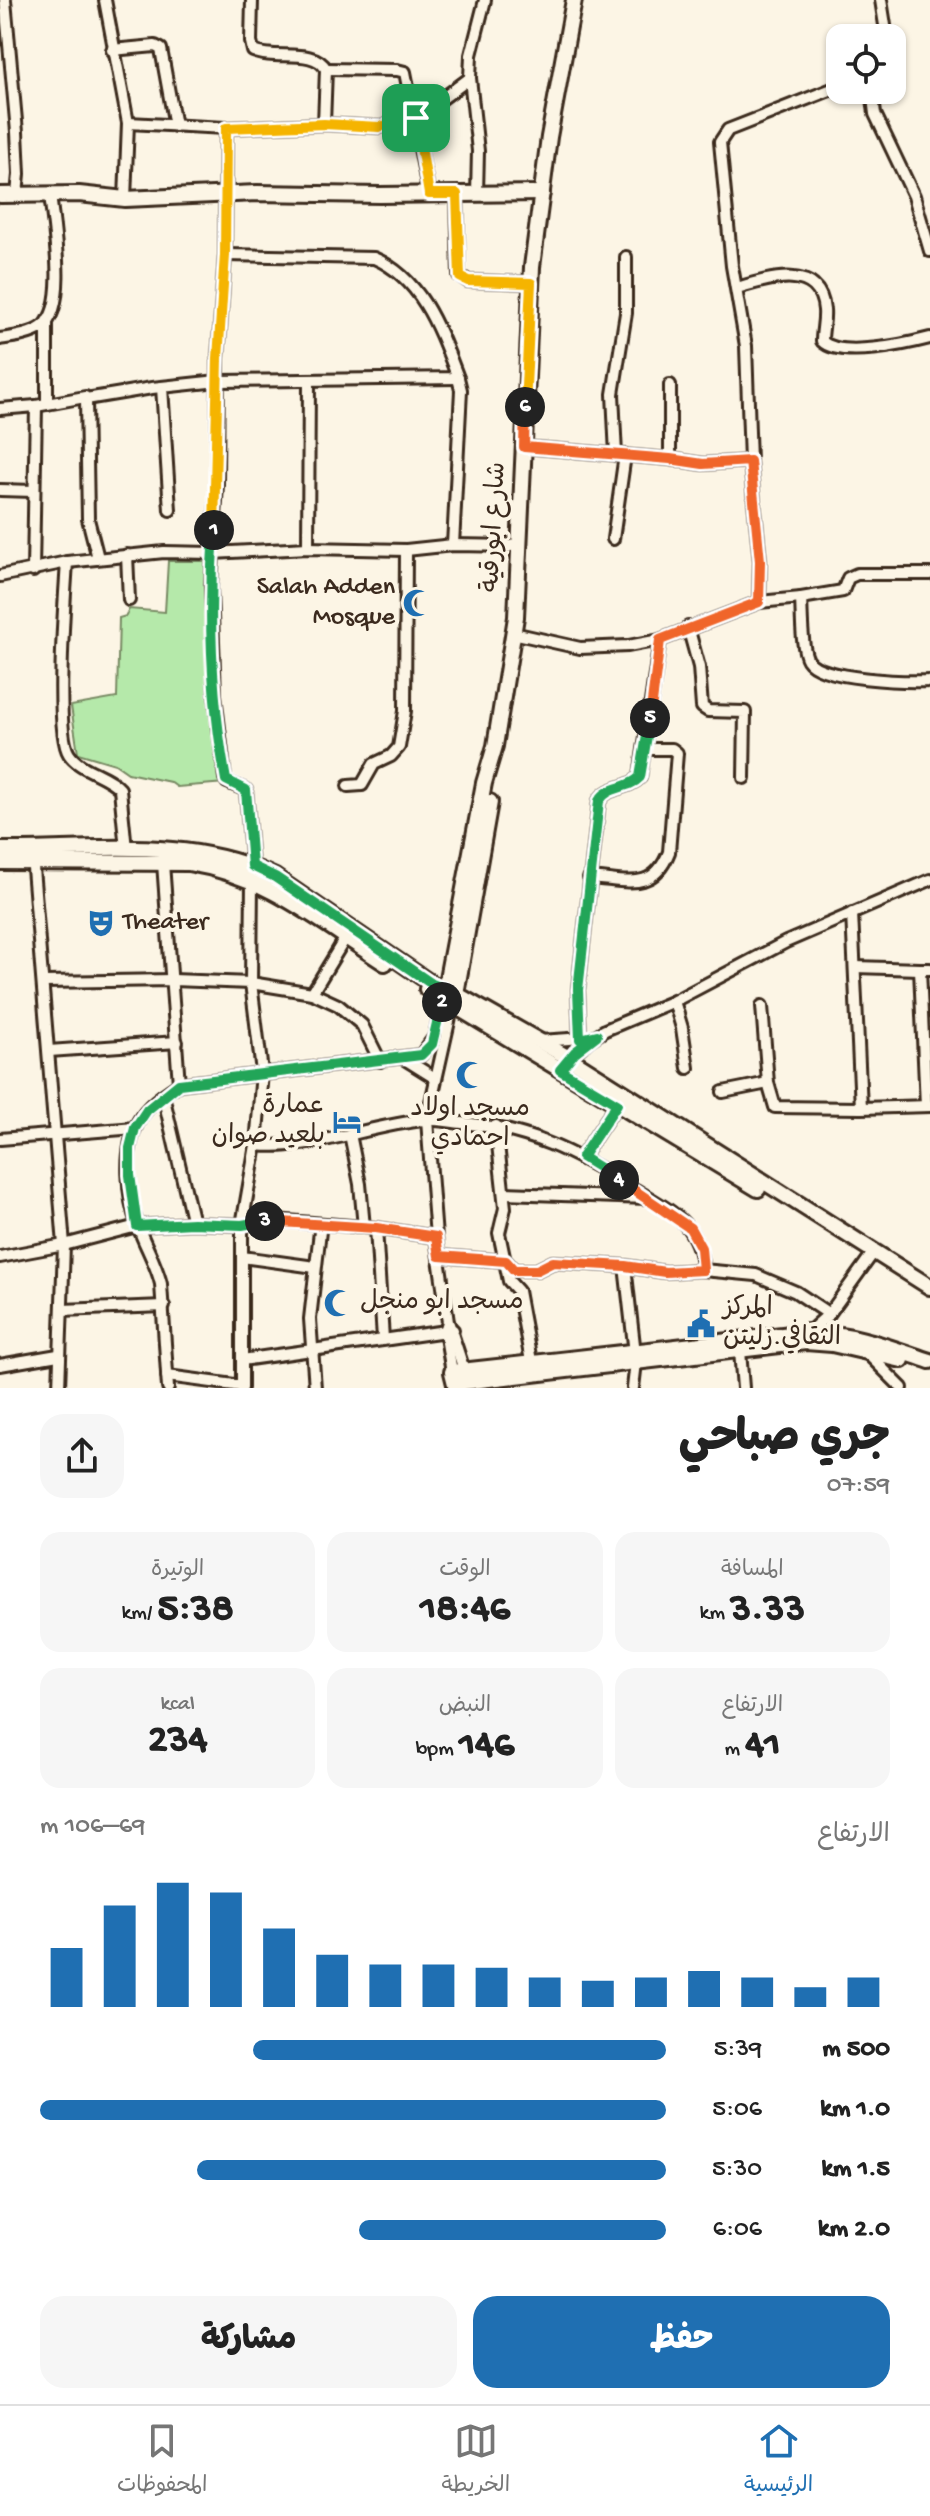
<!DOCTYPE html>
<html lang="ar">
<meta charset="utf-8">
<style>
body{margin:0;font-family:"Gochi Hand","Playpen Sans Arabic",sans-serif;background:#f6f6f6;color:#222;direction:rtl;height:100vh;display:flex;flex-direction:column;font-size:30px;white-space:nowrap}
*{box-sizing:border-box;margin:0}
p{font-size:26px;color:#767676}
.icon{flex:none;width:44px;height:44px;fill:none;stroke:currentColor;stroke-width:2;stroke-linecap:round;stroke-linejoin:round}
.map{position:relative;height:1388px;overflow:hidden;direction:ltr}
.drawer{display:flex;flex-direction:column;background:#fff;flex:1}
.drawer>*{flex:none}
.tools{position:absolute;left:826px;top:24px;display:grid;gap:16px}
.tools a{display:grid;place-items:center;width:80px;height:80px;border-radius:16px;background:#fff;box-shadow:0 2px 6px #0004;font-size:40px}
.pin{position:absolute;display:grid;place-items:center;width:68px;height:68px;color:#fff;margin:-34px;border-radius:16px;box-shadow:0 4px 12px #0006}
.km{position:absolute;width:40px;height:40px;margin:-20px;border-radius:50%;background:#222;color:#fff;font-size:22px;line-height:40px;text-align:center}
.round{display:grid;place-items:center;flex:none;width:84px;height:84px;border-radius:24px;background:#f6f6f6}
.head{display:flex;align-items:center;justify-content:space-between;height:136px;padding:0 40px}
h1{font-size:44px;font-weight:800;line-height:60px}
.figures{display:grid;grid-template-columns:repeat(3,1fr);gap:12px;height:136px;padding:8px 40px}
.figures div{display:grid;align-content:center;border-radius:20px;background:#f6f6f6;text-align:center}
.figures b{font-size:40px;font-weight:800}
.figures small{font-size:22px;font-weight:400}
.figures p{font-size:22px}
.chart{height:224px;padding:16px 40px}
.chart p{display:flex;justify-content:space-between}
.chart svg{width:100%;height:144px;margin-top:8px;stroke:#1f6fb2;stroke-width:6}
.primary-button{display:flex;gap:16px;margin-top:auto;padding:16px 40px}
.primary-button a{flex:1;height:92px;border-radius:24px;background:#1f6fb2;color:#fff;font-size:32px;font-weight:800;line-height:92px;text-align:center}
.primary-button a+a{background:#f6f6f6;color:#222}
ul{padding:0 40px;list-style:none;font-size:26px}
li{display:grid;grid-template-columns:128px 96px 1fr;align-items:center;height:60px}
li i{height:20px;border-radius:10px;background:#1f6fb2}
.dock{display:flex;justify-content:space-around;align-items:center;height:112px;border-top:2px solid #e0e0e0;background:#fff;font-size:22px;color:#767676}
.dock a{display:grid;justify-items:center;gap:4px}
.dock .selected{color:#1f6fb2}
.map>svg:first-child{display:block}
</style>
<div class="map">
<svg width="930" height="1388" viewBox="0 0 930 1388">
<rect width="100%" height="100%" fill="#fcf5e5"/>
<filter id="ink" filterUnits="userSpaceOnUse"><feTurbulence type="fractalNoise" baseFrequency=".0125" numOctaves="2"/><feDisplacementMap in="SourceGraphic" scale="16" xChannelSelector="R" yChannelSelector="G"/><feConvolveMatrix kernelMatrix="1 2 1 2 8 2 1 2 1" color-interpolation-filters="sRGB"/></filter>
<g filter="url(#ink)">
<path fill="#b5e9aa" stroke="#788a64" stroke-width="2" d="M168,561H212L225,783L177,787L170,782L128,773L115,764L78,753L71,706L117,698L119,618L126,616L129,609L165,612Z"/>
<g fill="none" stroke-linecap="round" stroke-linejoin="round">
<defs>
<g id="minor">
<path d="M5,0L17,132L19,174L17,195"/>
<path d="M105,0L128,123L125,199"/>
<path d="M252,0L251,42L253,51C275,61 314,47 326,69L324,124"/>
<path d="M881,0L887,38"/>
<path d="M112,50L155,46L161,49L175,126"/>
<path d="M326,69L397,70L405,72L429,194"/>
<path d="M872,90L875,114L914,196L930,251"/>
<path d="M128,123L226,128L324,124L379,127L416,118L470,78"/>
<path d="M226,128L225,255L218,358L217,484L211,587L215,695L225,778L227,782L246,790L252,866"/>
<path d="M457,194L459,275L468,281L531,283"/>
<path d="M477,194L478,151L470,78L471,55L485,0"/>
<path d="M737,288C767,279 820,262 824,310C825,320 822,330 822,341C840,359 907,344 930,338"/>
<path d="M47,321V404"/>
<path d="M0,339C13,337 31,335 42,327C69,307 53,225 50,194"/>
<path d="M162,387L170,510"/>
<path d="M86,399L88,519L98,558"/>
<path d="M0,409L36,406L85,397L86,399L152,388L218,381L458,378C440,331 423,279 374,258L225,255"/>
<path d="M524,447L670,459V385"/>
<path d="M616,455L613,394L626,313V257"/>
<path d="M670,459L703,464L750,461"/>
<path d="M0,490L34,491"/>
<path d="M613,539L625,455"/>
<path d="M453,545L461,390L458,378"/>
<path d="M308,548L309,380"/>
<path d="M127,555L129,600"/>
<path d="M67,562C65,595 54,732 69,754C80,771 107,774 120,789L126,849"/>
<path d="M33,571L36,406"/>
<path d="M0,576L67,562L164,552L212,553L308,548L406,550L453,545L519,546"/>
<path d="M801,598L843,591L848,578L857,574H930"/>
<path d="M759,602L760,561L750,461L746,346L732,266L720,142L728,130L840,86"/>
<path d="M688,627L699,667L702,707L708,711L745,712L744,778"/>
<path d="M513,633L580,648L628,646L660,640L759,602L801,598C802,613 801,649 808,660C820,680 908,682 930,681"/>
<path d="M348,786L362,785L374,764L391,756L399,747L405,711L406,550"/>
<path d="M32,856L64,1245L59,1388"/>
<path d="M163,863L179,1084"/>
<path d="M589,878C626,880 653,893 669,852L677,753L672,749H645"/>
<path d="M852,913L861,1108L930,1106"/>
<path d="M855,967L920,969"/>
<path d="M44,982L173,980L251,983L312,993L338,1005L362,1025L380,1061"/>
<path d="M312,993L346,937"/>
<path d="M674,1001L682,1028L688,1068"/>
<path d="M762,1006L768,1083L775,1107L861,1108"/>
<path d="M580,1039L578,990L599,801C608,785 628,790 640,777L660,640"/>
<path d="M540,1041L584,1038"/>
<path d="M49,1051L177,1042"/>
<path d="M403,1058L435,1078"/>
<path d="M569,1058L589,1040L605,1030L674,1001L786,942L930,880"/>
<path d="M723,1092L768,1083"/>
<path d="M163,1095L193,1223"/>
<path d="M926,1106L920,969H930"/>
<path d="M496,1126L505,1208L499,1233L509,1281L518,1291L531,1361"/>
<path d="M350,1134L360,1184L364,1227"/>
<path d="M0,1139L135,1128"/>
<path d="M256,1145C314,1151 368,1125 425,1120C437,1119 450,1122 462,1123C529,1129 574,1152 631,1187C670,1211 698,1221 703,1270"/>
<path d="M582,1157L617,1104"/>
<path d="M504,1193L647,1198"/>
<path d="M376,1228L383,1339"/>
<path d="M439,1256L506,1261L514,1270H537L553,1262L625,1266L665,1272L703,1270L756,1275L796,1292L829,1314"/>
<path d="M0,1257L64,1245L137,1226L193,1223L242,1225L275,1220L376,1228L436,1237"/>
<path d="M242,1257L315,1267"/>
<path d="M625,1266L636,1362L633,1388"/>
<path d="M62,1310L164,1306"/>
<path d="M449,1324L464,1370"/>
<path d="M809,1332L829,1314L870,1257"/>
<path d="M740,1351L743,1388"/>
<path d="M867,1353L902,1388"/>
<path d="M242,1360L453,1330"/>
<path d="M0,1365L58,1355"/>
<path d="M452,1372L445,1331L448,1322L436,1237L427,1120L454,999"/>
<path d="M167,1376L242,1386"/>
<path d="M168,1388L161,1284C156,1263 145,1246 138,1226C127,1198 123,1149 138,1122C147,1105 164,1094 179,1084L421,1055L435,1036L444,993"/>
<path d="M242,1388V1225L256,1145L262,1072L251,983L252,881"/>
<path d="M315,1388L310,1319L320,1231"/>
</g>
<g id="major">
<path d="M0,195L79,194L125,199L257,193L380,195L542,193"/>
<path d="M0,850C91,851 192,835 275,877L432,984L456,994L569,1058L930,1287"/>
<path d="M0,862L189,863C266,875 321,922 385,963"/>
<path d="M427,989L758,1189"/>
<path d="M445,989L484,783L495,746L516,617L532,267L549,137L574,0"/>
<path d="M456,994L490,802"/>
<path d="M455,1383L806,1342L832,1344L902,1360"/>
<path d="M456,1388L452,1372L809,1332C854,1333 888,1347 930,1361"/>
</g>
</defs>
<use href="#minor" stroke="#3b2a1e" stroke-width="16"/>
<use href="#major" stroke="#3b2a1e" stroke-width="20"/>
<use href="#minor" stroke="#fcf5e5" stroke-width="10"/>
<use href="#major" stroke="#fcf5e5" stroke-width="14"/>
</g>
</g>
<g fill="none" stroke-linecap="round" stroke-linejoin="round" filter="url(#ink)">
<defs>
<path id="split-1" d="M214,530L218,358L225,255L226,128L324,124L379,127L416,118"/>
<path id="split-2" d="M214,530C208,613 211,698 226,780L246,790L252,866L275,877L432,984L445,989L442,1002"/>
<path id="split-3" d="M265,1221L242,1225L193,1223L137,1226L130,1175V1148L135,1128L147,1110L179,1084L421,1055L432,1044L442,1002"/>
<path id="split-4" d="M265,1221L376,1228L436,1237L439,1256L506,1261L514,1270H537L553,1262L625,1266L665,1272L703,1270L701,1248L690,1228L619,1180"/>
<path id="split-5" d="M619,1180L582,1157L617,1104L560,1070L575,1052L597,1035L580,1039L578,990L599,801C608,785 628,790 640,777L650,718"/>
<path id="split-6" d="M525,407L524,447L670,459L703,464L750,461L760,561L759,602L660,640L650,718"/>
<path id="split-7" d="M416,118L429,194H457L460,277L468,281L531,283L525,407"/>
</defs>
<use href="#split-1" stroke="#fff" stroke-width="16"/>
<use href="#split-2" stroke="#fff" stroke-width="16"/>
<use href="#split-3" stroke="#fff" stroke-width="16"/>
<use href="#split-4" stroke="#fff" stroke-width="16"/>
<use href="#split-5" stroke="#fff" stroke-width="16"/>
<use href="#split-6" stroke="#fff" stroke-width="16"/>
<use href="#split-7" stroke="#fff" stroke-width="16"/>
<use href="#split-1" stroke="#f5b400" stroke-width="10"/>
<use href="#split-2" stroke="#22a559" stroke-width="10"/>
<use href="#split-3" stroke="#22a559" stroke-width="10"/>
<use href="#split-4" stroke="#f0652b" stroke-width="10"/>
<use href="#split-5" stroke="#22a559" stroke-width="10"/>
<use href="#split-6" stroke="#f0652b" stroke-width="10"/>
<use href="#split-7" stroke="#f5b400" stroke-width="10"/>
</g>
<defs>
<symbol id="mosque-bare" viewBox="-9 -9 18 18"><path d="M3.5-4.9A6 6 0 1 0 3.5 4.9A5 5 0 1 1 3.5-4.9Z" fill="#1f6fb2" stroke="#fcf5e5" stroke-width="2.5" paint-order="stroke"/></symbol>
<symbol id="theatre-bare" viewBox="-9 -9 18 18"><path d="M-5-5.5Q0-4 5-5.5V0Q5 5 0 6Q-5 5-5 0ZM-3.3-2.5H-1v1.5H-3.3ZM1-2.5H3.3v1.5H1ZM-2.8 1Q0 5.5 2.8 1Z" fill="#1f6fb2" stroke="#fcf5e5" stroke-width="2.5" paint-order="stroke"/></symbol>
<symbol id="hotel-bare" viewBox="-9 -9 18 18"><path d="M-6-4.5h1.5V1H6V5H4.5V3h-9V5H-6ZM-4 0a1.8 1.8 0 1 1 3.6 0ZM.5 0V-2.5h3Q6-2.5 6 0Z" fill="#1f6fb2" stroke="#fcf5e5" stroke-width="2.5" paint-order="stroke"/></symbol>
<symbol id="civic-bare" viewBox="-9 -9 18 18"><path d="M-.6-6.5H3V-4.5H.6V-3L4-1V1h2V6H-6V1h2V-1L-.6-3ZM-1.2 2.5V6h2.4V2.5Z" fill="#1f6fb2" stroke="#fcf5e5" stroke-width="2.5" paint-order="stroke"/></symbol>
</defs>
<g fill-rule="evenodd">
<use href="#mosque-bare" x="397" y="583" width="40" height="40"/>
<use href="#theatre-bare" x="81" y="903" width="40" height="40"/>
<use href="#mosque-bare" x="450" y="1055" width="40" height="40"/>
<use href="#hotel-bare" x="327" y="1102" width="40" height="40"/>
<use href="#mosque-bare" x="318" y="1283" width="40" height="40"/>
<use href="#civic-bare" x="681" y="1304" width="40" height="40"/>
</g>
<g text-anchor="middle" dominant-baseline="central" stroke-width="8" stroke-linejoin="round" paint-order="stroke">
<g font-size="26" fill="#3b2a1e" stroke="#fcf5e5">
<text transform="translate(496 527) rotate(-87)">شارع ابورقية</text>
</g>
<g font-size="26" fill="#3b2a1e" stroke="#fcf5e5" text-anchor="start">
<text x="395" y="588" text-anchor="end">Salah Adden<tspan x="395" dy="30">Mosque</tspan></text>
<text x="123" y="923">Theater</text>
<text x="325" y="1107" text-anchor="end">عمارة<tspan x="325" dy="30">بلعيد صوان</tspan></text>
<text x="470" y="1110" text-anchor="middle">مسجد اولاد<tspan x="470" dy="30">احمادي</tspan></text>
<text x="360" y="1303">مسجد ابو منجل</text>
<text x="723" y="1309">المركز<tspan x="723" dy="30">الثقافي.زليتن</tspan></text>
</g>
</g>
</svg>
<div class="tools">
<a><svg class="icon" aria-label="locate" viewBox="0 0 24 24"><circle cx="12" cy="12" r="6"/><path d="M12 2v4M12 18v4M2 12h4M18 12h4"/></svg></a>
</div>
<div class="pin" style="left:416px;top:118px;background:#1e9e55"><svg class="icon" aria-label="arrive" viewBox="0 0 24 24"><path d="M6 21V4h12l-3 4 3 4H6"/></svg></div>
<b class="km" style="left:214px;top:530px">1</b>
<b class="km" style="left:442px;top:1002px">2</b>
<b class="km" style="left:265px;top:1221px">3</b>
<b class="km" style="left:619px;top:1180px">4</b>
<b class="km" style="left:650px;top:718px">5</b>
<b class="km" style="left:525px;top:407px">6</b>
</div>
<section class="drawer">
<div class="head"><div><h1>جري صباحي</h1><p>07:59</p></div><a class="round"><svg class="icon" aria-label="share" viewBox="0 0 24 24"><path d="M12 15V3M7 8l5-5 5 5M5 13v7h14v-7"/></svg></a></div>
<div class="figures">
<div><p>المسافة</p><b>3.33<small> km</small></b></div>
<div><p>الوقت</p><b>18:46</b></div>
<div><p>الوتيرة</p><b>5:38<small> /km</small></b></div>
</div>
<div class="figures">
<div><p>الارتفاع</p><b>41<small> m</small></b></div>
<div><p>النبض</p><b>146<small> bpm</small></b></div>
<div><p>kcal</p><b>234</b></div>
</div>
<div class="chart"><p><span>الارتفاع</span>69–106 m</p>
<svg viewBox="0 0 160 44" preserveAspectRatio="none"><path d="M5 44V26M15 44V13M25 44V6M35 44V9M45 44V20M55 44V28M65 44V31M75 44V31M85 44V32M95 44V35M105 44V36M115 44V35M125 44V33M135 44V35M145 44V38M155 44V35"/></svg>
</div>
<ul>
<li><b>500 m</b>5:39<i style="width:66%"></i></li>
<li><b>1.0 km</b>5:06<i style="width:100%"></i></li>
<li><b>1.5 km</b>5:30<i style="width:75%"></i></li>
<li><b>2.0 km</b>6:06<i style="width:49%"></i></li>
</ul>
<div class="primary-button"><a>حفظ</a><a>مشاركة</a></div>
</section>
<nav class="dock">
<a class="selected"><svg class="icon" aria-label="home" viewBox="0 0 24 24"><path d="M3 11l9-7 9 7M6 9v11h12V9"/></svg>الرئيسية</a>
<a><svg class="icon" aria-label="map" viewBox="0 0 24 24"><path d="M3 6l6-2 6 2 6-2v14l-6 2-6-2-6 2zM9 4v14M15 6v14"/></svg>الخريطة</a>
<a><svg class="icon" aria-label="saved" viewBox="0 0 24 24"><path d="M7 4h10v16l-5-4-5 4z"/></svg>المحفوظات</a>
</nav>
